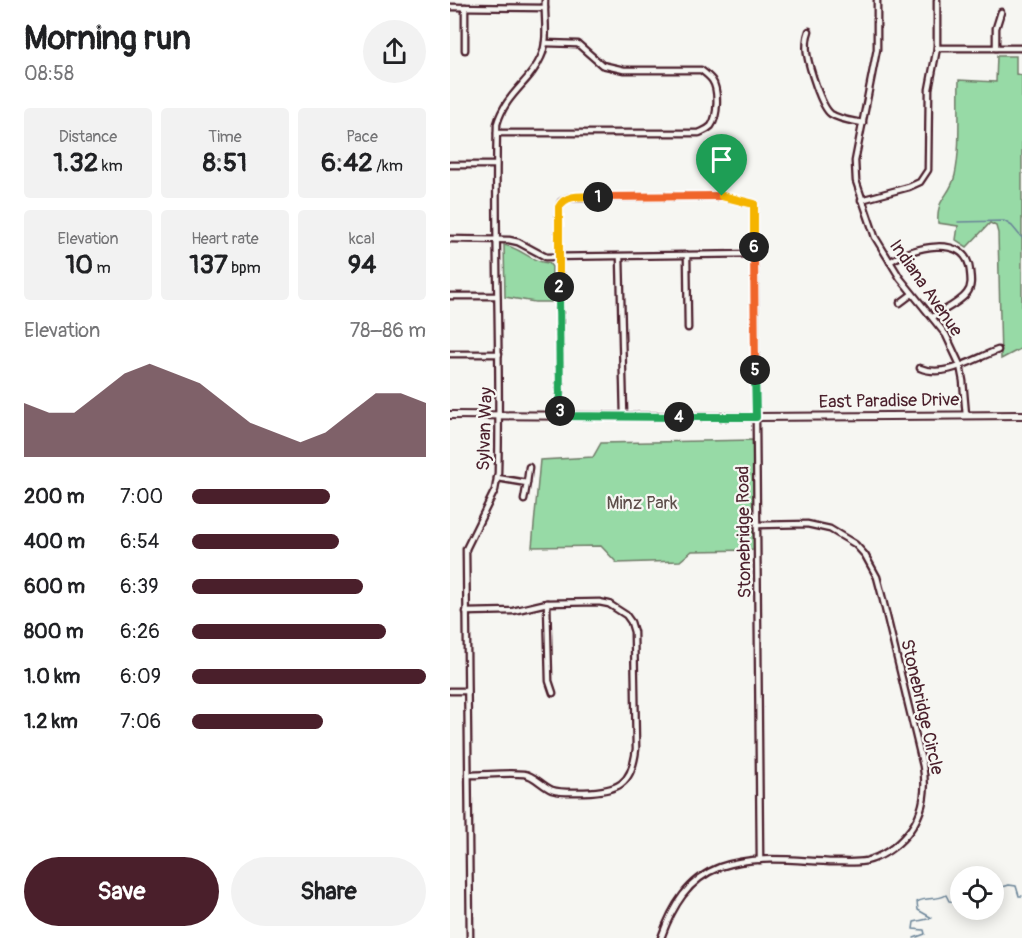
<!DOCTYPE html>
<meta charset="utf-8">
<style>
body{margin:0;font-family:Pangolin,sans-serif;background:#f2f2f2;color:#202124;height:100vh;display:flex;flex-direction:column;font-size:22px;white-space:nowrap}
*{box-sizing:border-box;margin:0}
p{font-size:20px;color:#757577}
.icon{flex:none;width:33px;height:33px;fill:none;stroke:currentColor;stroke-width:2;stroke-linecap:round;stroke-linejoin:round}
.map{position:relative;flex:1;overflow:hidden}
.details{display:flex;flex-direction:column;background:#fff;width:450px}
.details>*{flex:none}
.tools{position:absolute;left:500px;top:866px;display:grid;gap:12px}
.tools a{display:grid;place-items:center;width:54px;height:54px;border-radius:50%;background:#fff;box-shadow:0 3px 15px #0003;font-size:30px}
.pin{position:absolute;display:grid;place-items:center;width:51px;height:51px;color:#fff;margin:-62px -26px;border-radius:50% 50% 50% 0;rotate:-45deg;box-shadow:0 0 6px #0007}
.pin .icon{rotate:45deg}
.km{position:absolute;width:30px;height:30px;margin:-15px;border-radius:50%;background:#222;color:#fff;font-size:16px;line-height:30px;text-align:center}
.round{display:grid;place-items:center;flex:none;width:63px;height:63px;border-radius:32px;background:#f2f2f2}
.head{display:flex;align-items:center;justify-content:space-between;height:102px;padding:0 24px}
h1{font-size:33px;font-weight:700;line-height:45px}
.metrics{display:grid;grid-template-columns:repeat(3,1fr);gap:9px;height:102px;padding:6px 24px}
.metrics div{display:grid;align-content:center;border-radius:6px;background:#f2f2f2;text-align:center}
.metrics b{font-size:26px;font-weight:700}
.metrics small{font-size:16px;font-weight:400}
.metrics p{font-size:16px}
.chart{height:168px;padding:12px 24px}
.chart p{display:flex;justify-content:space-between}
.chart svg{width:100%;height:108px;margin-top:6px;fill:#4a1f2b;opacity:.7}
.button{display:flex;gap:12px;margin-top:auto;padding:12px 24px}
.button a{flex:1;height:69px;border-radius:36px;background:#4a1f2b;color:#fff;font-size:24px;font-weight:700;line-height:69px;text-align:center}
.button a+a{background:#f2f2f2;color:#202124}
ul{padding:0 24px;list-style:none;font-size:20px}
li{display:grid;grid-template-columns:96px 72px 1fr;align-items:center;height:45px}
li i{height:15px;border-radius:8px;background:#4a1f2b}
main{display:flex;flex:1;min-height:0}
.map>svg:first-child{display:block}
</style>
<main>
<section class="details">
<div class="head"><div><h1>Morning run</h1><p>08:58</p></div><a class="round"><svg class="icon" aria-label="share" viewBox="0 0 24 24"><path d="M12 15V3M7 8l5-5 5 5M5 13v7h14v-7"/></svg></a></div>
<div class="metrics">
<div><p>Distance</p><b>1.32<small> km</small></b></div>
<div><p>Time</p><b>8:51</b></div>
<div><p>Pace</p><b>6:42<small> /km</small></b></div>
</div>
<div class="metrics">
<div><p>Elevation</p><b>10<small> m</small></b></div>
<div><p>Heart rate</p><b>137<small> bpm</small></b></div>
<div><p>kcal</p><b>94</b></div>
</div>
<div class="chart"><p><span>Elevation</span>78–86 m</p>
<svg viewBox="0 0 160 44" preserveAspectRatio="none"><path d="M0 44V22L10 26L20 26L30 18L40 10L50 6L60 10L70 14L80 22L90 30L100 34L110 38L120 34L130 26L140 18L150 18L160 22V44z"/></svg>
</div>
<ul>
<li><b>200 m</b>7:00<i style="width:59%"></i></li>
<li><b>400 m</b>6:54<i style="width:63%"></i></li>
<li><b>600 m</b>6:39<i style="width:73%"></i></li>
<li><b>800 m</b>6:26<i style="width:83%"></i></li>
<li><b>1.0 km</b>6:09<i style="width:100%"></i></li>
<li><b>1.2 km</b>7:06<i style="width:56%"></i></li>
</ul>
<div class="button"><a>Save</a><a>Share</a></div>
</section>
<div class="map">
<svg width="572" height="938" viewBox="0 0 572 938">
<rect width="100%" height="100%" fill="#f6f6f2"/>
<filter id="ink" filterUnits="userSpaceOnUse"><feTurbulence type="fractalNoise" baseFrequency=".0167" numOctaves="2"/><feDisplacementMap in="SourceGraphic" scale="12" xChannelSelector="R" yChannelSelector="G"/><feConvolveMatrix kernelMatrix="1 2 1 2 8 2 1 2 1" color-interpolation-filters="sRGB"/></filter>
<g filter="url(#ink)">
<g fill="#97daa6" stroke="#707c68" stroke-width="1.5">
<path d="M547,56H566V74L572,75V348L551,359L548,233L546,226L540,223L517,247L506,240L508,226L488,223C486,196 500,198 505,175C511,148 508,109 509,80L546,82Z"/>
<path d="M54,245C71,248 81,262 99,263L102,267L101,302H85L55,297Z"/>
<path d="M303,440L304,550L242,551L230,561L167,563L151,546L82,547L90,460L143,457L151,443Z"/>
</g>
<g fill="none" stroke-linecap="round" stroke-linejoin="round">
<g stroke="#6a8498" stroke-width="1.5">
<path d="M508,222L554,221L562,226L572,238"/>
<path d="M510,887L508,888L510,891"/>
<path d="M543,890L559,885L566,886L569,896H572"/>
<path d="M464,938L475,934L474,930L463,929L464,922L482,918L468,910L467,902C477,896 487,901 496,895L499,901L510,902"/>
</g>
<defs>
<g id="street">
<path d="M427,0V49L405,161L406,181L425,237L450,278L496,335L510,365L513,381L516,415"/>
<path d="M0,7L95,8"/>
<path d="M359,31C356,39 356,46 357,54C359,66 371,107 381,114C390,120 403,121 413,123"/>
<path d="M487,48H572"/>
<path d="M546,48V28L551,12"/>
<path d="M15,50V7"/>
<path d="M47,133H249C253,131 257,130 261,126C268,116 269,90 262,80C259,76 255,73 251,70H174L152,65L128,44L95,43"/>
<path d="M0,165H46"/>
<path d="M411,200L459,187L470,182L478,170L479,89L487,48V0"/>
<path d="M0,239L59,240L68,242L96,257L304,254"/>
<path d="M237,255L238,328"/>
<path d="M170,257L174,416"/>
<path d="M440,262C461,247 517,233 520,271C521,279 522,287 517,293C510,303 493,310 483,317"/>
<path d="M0,296H47"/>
<path d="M450,303L462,294"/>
<path d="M0,354H49"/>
<path d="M470,368C495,379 525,358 548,350"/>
<path d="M110,416L109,207L111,202L118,198L272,196L304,204L310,860"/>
<path d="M47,478L77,483L74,500"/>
<path d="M77,483L79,467"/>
<path d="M97,603L99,681L103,693"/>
<path d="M16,612L63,611L97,603L149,602L159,604L176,615L181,622L184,632L186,749C182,785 168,791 134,792C124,792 111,793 102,790C92,786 84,775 74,774C56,772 36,775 18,775"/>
<path d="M0,691H17"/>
<path d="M20,938L16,549L45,490L48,473C51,356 44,241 47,124C56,93 80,83 91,57C99,40 94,18 95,0"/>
<path d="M211,938C222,907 238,879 270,867C306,854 347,861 384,862C394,862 406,863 416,861C432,857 447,846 457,834C474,814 477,790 473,766L432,596L427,577L415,555L405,544L380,529L357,524L307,525"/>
</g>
<path id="secondary" d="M0,415L306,417L572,415"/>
</defs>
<use href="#street" stroke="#4a1f2b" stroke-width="9"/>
<use href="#secondary" stroke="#4a1f2b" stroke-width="10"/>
<use href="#street" stroke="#f6f6f2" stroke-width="4.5"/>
<use href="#secondary" stroke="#f6f6f2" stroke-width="6"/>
</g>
</g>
<g fill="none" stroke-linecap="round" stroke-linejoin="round" filter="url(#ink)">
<defs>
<path id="split-1" d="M148,197L272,196"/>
<path id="split-2" d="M109,287V207C116,193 134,197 148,197"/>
<path id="split-3" d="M109,287L110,411"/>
<path id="split-4" d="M110,411V416L229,417"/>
<path id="split-5" d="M229,417H306L305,370"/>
<path id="split-6" d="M304,247L305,370"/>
<path id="split-7" d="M272,196L304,204V247"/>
</defs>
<use href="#split-1" stroke="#fff" stroke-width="12"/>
<use href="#split-2" stroke="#fff" stroke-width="12"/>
<use href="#split-3" stroke="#fff" stroke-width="12"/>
<use href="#split-4" stroke="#fff" stroke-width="12"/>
<use href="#split-5" stroke="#fff" stroke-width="12"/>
<use href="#split-6" stroke="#fff" stroke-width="12"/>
<use href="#split-7" stroke="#fff" stroke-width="12"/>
<use href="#split-1" stroke="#f0652b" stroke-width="8"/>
<use href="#split-2" stroke="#f5b400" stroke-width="8"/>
<use href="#split-3" stroke="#22a559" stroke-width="8"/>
<use href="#split-4" stroke="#22a559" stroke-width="8"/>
<use href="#split-5" stroke="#22a559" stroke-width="8"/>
<use href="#split-6" stroke="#f0652b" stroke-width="8"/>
<use href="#split-7" stroke="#f5b400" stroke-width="8"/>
</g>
<g text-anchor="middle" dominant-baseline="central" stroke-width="4.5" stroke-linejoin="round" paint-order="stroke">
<g font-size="18" fill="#4a1f2b" stroke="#f6f6f2">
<text transform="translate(476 288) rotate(55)">Indiana Avenue</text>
<text transform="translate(439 401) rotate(-1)">East Paradise Drive</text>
<text transform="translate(35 429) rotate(-88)">Sylvan Way</text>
<text transform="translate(294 532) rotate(-91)">Stonebridge Road</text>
<text transform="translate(472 707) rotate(77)">Stonebridge Circle</text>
</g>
<g font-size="18" fill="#5d4e4a" stroke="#f6f6f2">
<text x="192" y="503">Minz Park</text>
</g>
</g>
</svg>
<div class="tools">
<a><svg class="icon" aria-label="locate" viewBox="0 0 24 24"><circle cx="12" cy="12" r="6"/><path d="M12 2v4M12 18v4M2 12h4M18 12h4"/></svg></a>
</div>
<div class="pin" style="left:272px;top:196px;background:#1e9e55"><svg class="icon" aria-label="arrive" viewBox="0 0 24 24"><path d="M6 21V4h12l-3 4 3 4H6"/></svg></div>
<b class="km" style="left:148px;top:197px">1</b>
<b class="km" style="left:109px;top:287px">2</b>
<b class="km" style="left:110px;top:411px">3</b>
<b class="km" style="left:229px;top:417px">4</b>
<b class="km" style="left:305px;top:370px">5</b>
<b class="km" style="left:304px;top:247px">6</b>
</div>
</main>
